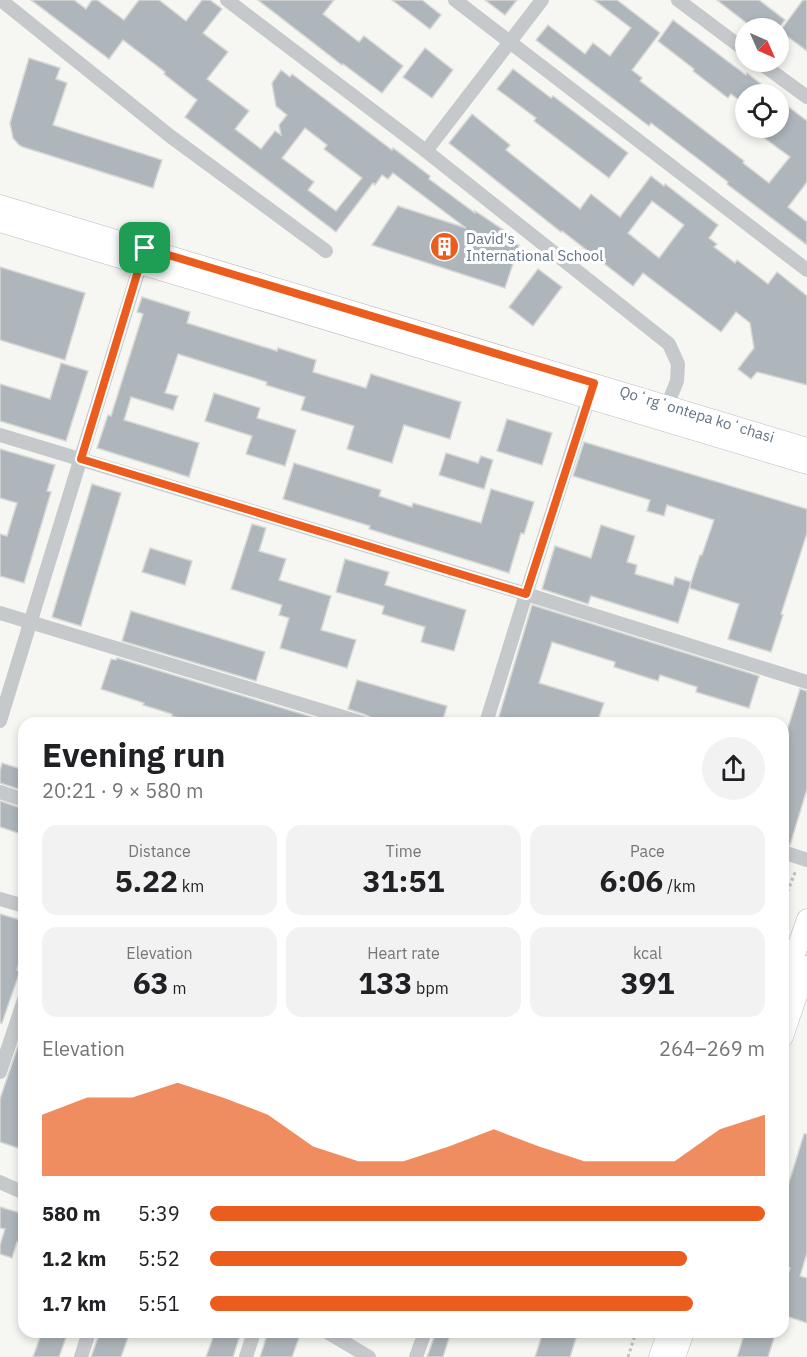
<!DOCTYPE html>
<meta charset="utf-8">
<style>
body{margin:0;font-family:"IBM Plex Sans",sans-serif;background:#f2f2f2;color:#202124;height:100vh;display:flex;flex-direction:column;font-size:22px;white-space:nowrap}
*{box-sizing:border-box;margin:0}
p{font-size:20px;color:#757577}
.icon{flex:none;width:33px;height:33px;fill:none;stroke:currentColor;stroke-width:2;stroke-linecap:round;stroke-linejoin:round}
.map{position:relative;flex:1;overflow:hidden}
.side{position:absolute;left:18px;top:717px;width:771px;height:621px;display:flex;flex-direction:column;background:#fff;border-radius:18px;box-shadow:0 3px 9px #0003}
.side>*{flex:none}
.needle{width:39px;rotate:135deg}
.fabs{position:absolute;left:735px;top:18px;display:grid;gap:12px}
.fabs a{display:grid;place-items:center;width:54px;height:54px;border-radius:50%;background:#fff;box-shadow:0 3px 9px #0003;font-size:30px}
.pin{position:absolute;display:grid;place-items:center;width:51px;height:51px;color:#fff;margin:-26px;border-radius:12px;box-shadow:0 3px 9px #0006}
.round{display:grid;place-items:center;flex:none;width:63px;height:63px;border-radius:32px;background:#f2f2f2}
.summary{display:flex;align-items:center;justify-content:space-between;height:102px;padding:0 24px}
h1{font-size:33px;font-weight:700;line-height:45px}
.figures{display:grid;grid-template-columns:repeat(3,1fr);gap:9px;height:102px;padding:6px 24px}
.figures div{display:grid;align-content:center;border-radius:15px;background:#f2f2f2;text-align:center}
.figures b{font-size:30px;font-weight:700}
.figures small{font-size:16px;font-weight:400}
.figures p{font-size:16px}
.chart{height:168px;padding:12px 24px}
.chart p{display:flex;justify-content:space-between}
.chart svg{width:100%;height:108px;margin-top:6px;fill:#eb5d1e;opacity:.7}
ul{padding:0 24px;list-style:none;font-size:20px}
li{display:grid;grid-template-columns:96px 72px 1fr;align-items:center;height:45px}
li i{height:15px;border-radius:8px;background:#eb5d1e}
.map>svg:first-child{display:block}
</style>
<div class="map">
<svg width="807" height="1357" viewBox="0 0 807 1357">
<rect width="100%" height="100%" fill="#f6f6f2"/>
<g fill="#aeb5bb" stroke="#d7d8d5" stroke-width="1.5" fill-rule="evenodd">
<path d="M31,0H74L86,9L92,0H97L124,20L139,0H159L186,21L202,0H210L222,9L203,33L228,52L207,79L249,111L235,129L261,149L275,131L281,135L279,125L287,115L276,106L272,83L281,70L290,77L292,74L392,150L393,148L430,176L429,179L475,213V211L511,235L509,242L519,245L505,288L372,245L398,206L466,228L393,173L388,179L382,175L375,185L373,183L336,232L185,117L197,100L164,74L165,72L123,40L109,59ZM305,128L327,145L324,149L362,178L336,211L308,190L314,182L282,158Z"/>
<path d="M258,0H334L323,14L359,42L364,36L403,66L382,93L343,64L342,65Z"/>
<path d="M392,0H422L441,15L430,29Z"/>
<path d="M485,0H517L505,15Z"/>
<path d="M594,0H617L660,33L632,70L642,78L640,81L744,161L743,163L769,183L790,157L763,137L770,128H778V99L807,121V182L788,207L807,222V245L727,184L728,182L697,158L651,123L649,126L536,40L548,25L585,54L593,43L610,56L631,28Z"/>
<path d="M717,0H759L785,20L779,28H753Z"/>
<path d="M803,0H807V51L780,31Z"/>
<path d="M673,20L746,75L747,73L774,94H746V105L731,94L728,98L693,71L694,69L658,41Z"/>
<path d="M425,48L453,70L432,98L403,77Z"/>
<path d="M29,58L60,68L56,79L67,83L53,125L162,160L153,188L23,147L19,145L13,138L10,123Z"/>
<path d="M513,69L551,98L553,96L628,153L609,178L534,121L536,118L497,89Z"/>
<path d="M472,114L510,145L506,150L580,209L591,194L620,217L651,176L664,186L665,184L718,225L709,238L717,244L714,247L735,263L737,260L768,284L777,272L807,296V385L757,372L751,379L738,369L754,348L750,323L736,312L721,332L643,273L633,286L562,231L561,232L449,143ZM652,201L684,225L659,258L628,233Z"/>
<path d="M0,267L85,293L65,360L0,340Z"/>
<path d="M538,269L562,287L533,326L509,307Z"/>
<path d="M142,297L190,312L187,323L277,351L278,348L316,360L313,372L366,388L371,374L461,402L450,439L404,425L392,463L347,449L354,426L301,410L305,397L266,385L267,382L178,354L165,393L178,396L173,410L131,397L124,420L199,443L189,477L97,448L108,415L111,416L143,314L137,312Z"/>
<path d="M61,363L88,371L66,441L0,421V384L50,399Z"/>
<path d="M214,393L260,408L257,418L296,430L285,466L246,454L252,436L205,421Z"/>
<path d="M507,419L552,433L542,465L497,451Z"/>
<path d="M584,442L807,509V533L781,614L783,615L771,652L728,639L739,604L689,588L700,555H702L714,520L667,505L664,516L647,511L650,500L573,476Z"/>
<path d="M0,449L55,465L47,491L51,492L24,583L0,576V534L7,536L17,503L0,498Z"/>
<path d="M446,453L478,463L481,456L493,460L484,489L439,475Z"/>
<path d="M294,463L381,490L379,496L412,507L413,503L481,523L491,489L534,502L524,534L521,533L509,573L369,529L370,526L283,499Z"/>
<path d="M92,484L121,493L81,626L52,617Z"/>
<path d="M252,524L266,528L259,551L286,559L279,580L331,596L321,630L356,640L347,668L280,648L289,618L279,615L282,605L231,589Z"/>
<path d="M601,525L635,536L627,562L637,565L635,574L673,585L675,577L691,582L678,623L591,596L588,604L542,589L555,546L591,558Z"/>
<path d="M150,548L192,561L185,585L142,572Z"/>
<path d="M345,559L389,572L385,585L466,610L454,651L421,642L425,627L382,614L384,606L336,592Z"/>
<path d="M532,605L759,676L749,708L696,692L697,687L660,675L658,681L614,667L615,662L552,642L539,683L604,703L597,723H497Z"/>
<path d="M131,611L265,652L256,681L122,641Z"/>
<path d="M117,658L322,720L321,723H195L172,716V714L143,705L144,703L101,689L111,659L116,660Z"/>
<path d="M357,680L447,706L442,723H372L370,717L366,715L348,709Z"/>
<path d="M800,689L807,691V789L790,845L783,843V749L787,735L786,734Z"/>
<path d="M2,763L24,770V791L0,783V771Z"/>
<path d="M0,801L24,809V835L0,827Z"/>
<path d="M0,914L24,921V948L17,970L20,971L2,1023H0Z"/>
<path d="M22,1034H24V1150L0,1142V1099Z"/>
<path d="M804,1134H807V1253L800,1276L807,1278V1323L783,1315V1289L790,1268L783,1266V1202Z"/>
<path d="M0,1207L24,1214V1245L17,1242L12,1258L0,1254V1245L5,1229L0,1228Z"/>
<path d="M42,1332H68L59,1357H33Z"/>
<path d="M100,1332H130L121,1357H91Z"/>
<path d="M215,1332H241L233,1357H206Z"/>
<path d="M268,1332H290L300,1335L292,1357H260Z"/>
<path d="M436,1332H451L443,1357H427Z"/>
<path d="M543,1332H578L570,1357H535Z"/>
<path d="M745,1332H776L768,1357H737Z"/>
</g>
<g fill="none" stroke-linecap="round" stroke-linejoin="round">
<defs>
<g id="secondary">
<path d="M0,205L807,448"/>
<path d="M0,222L807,464"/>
<path d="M783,989L807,919"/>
<path d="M783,1037L807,966"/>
<path d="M659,1357L668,1332"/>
<path d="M675,1357L684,1332"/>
</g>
</defs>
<use href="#secondary" stroke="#b8bcc1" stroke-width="21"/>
<g stroke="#bfc1c3" stroke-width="3" stroke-dasharray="3 3" stroke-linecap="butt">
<path d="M783,903L796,870"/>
<path d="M628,1357L636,1332"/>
</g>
<g stroke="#c6c9cc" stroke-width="14">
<path d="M227,0L426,151L669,344L678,364L677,381L667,406"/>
<path d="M455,0L807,270"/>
<path d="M678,0L746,51"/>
<path d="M2,1L170,136L326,251"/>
<path d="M759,62L807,97"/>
<path d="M426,151L542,0"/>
<path d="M0,435L526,594L807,682"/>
<path d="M0,613L363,723"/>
<path d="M0,721L143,256"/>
<path d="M486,723L526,594L591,391"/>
<path d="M0,792L24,800"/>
<path d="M783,852L807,860"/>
<path d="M0,899L24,906"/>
<path d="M0,1072L24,1000"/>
<path d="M0,1182L24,1193"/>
<path d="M327,1332L369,1357"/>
<path d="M81,1357L89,1332"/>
<path d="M246,1357L254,1332"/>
<path d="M416,1357L425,1332"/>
</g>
<use href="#secondary" stroke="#fff" stroke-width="20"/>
</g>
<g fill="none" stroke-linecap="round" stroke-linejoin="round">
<defs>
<path id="route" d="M145,248L594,383L526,594L81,459Z"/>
</defs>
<use href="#route" stroke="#fff" stroke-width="12"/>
<use href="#route" stroke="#eb5d1e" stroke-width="8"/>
</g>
<defs>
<symbol id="building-disc" viewBox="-11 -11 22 22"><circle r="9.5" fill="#eb5d1e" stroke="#fff"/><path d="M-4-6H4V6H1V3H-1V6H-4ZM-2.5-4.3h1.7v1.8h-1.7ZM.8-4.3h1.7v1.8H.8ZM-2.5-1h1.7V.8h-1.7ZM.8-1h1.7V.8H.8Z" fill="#fff"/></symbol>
</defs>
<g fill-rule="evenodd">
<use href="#building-disc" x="428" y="230" width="33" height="33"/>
</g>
<g text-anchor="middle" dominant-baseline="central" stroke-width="6" stroke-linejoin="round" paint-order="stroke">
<g font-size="15" fill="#647485" stroke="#fff" text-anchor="start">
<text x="466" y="238">David's<tspan x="466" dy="17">International School</tspan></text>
</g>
<g font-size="15" fill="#647485" stroke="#fff">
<text transform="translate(697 414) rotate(17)">Qoʻrgʻontepa koʻchasi</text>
</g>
</g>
</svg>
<div class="fabs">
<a><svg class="needle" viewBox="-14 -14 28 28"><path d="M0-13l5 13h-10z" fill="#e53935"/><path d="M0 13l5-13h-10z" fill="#757577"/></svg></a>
<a><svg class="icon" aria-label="locate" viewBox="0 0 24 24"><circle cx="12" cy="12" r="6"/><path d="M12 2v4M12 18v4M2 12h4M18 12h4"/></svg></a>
</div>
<div class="pin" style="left:145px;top:248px;background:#1e9e55"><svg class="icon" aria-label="arrive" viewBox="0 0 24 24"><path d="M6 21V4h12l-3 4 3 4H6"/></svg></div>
<section class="side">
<div class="summary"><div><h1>Evening run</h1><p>20:21 · 9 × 580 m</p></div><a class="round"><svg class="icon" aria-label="share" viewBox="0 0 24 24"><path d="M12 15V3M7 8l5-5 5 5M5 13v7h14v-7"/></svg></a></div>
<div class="figures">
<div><p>Distance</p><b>5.22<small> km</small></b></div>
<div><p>Time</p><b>31:51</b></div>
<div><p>Pace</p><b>6:06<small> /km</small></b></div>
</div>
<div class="figures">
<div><p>Elevation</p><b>63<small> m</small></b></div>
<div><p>Heart rate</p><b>133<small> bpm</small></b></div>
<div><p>kcal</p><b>391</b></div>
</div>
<div class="chart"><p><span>Elevation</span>264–269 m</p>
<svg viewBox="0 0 160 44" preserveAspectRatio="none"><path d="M0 44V19L10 12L20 12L30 6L40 12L50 19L60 32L70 38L80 38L90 32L100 25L110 32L120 38L130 38L140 38L150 25L160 19V44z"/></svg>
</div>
<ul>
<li><b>580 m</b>5:39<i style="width:100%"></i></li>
<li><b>1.2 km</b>5:52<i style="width:86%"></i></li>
<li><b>1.7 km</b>5:51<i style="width:87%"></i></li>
</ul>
</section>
</div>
